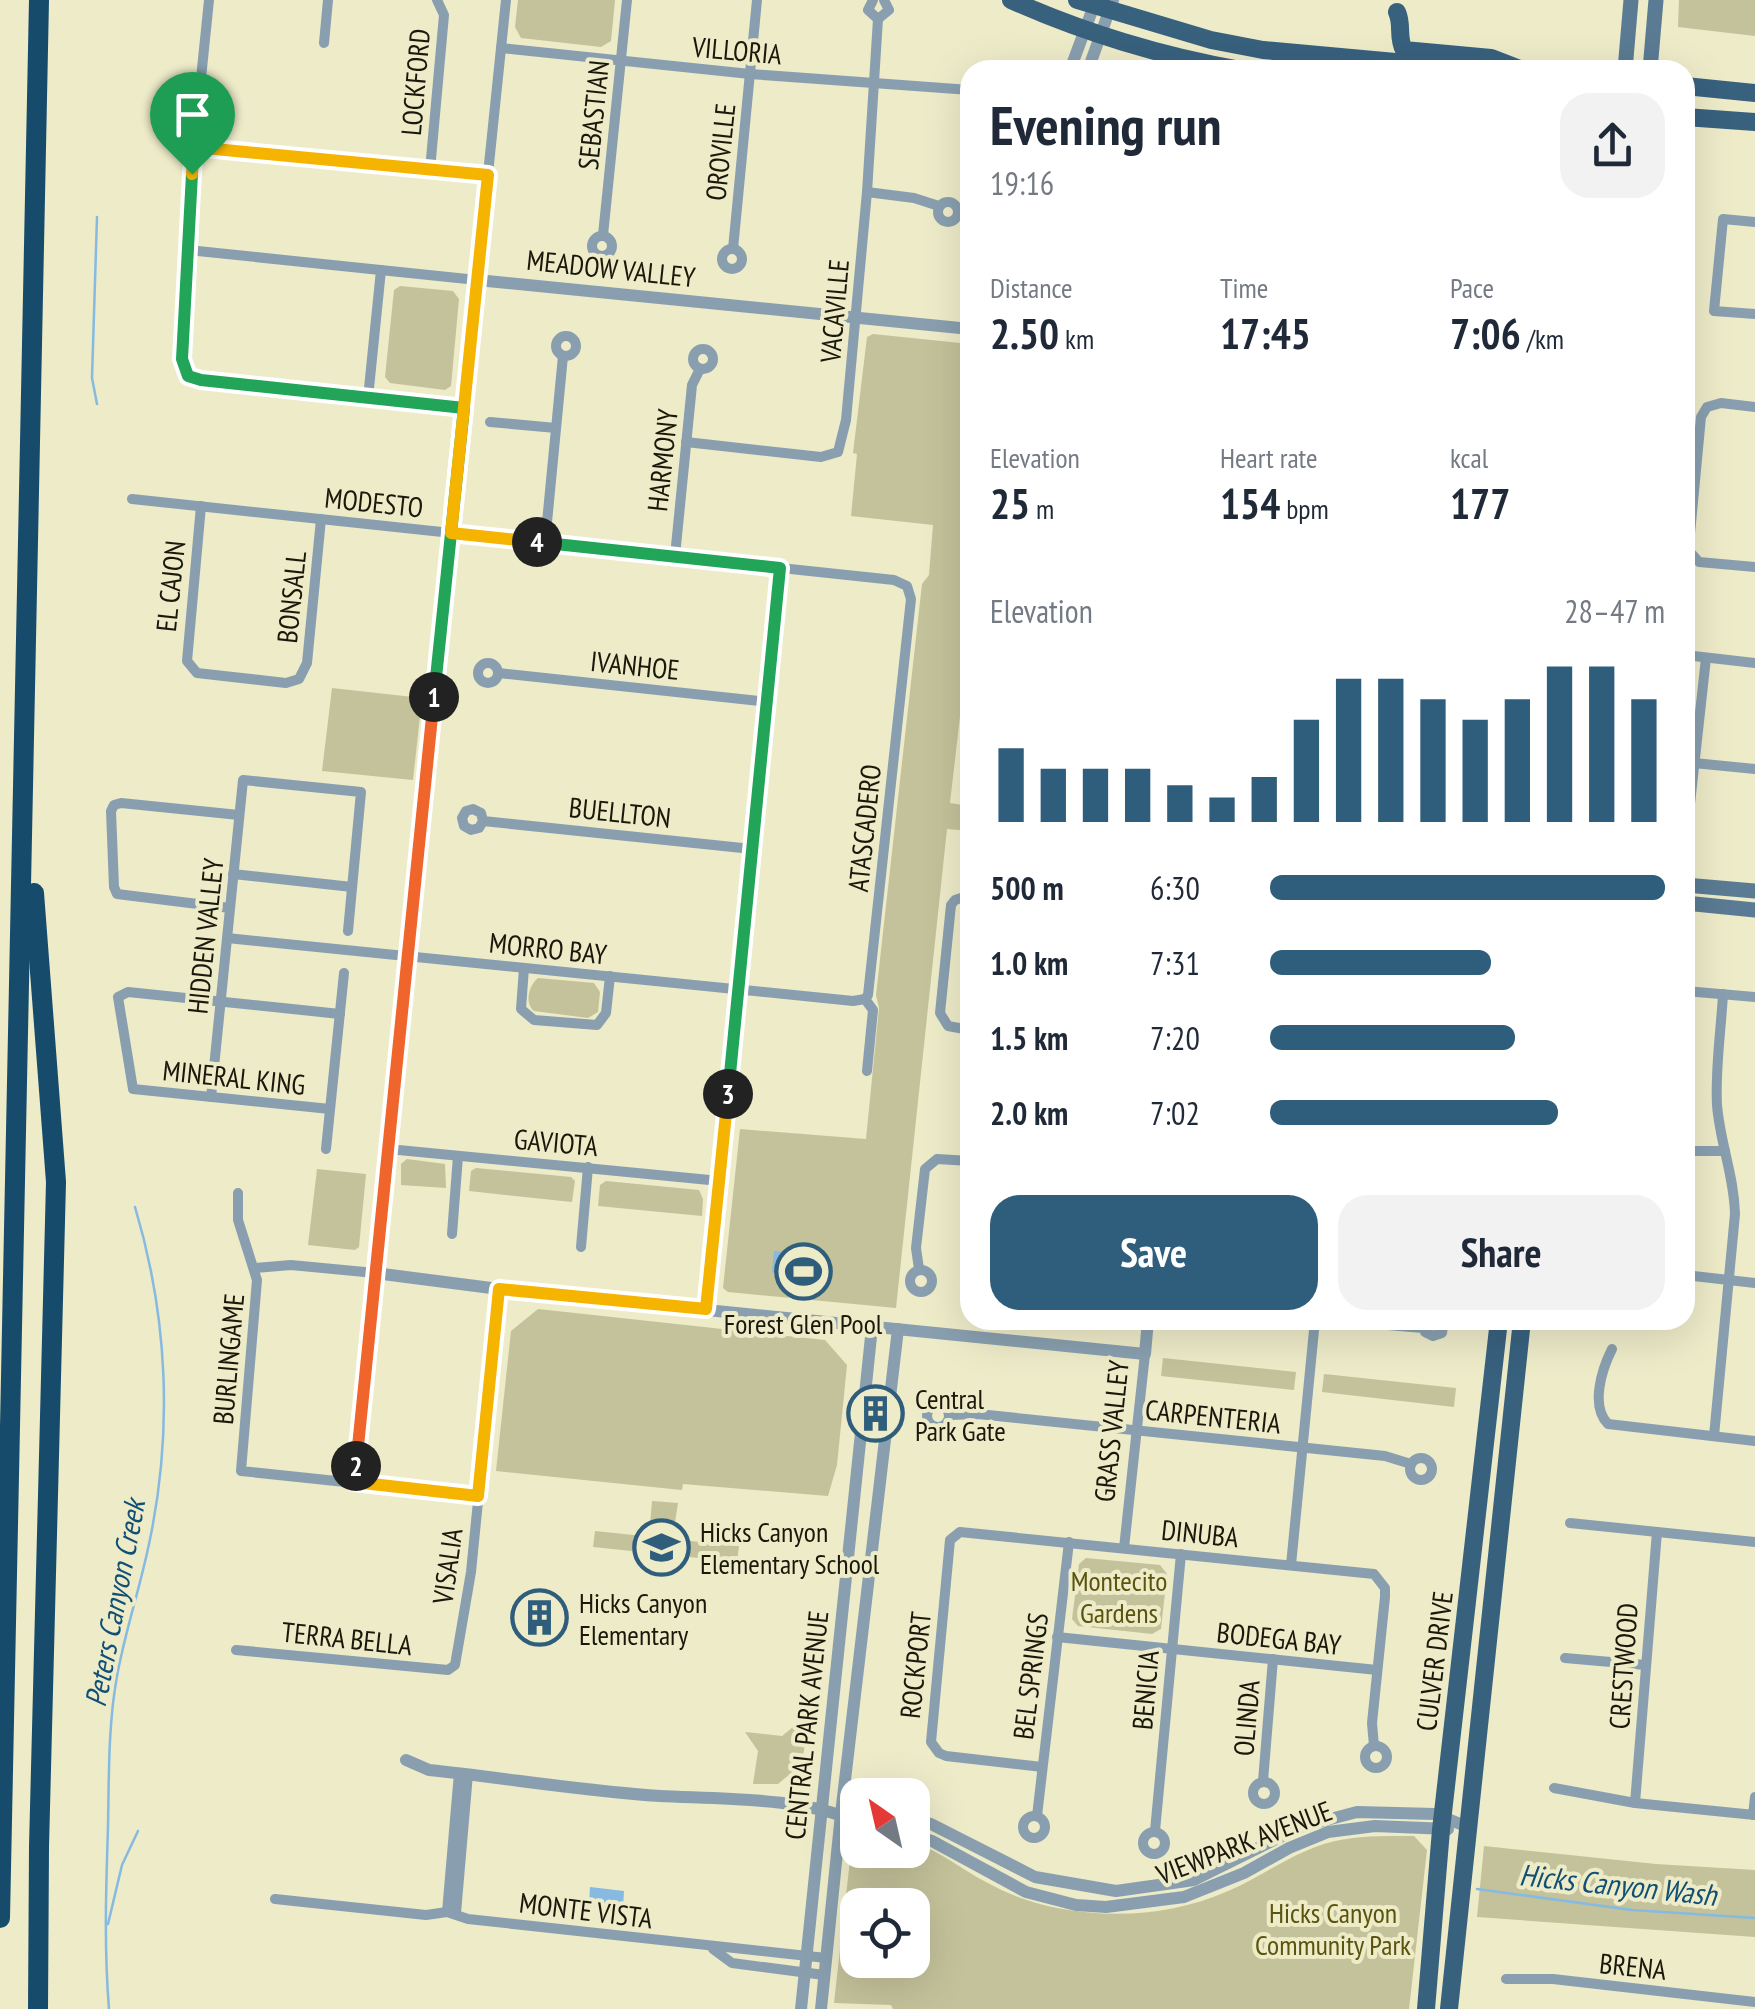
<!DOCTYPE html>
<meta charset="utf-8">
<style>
body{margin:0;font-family:"PT Sans Narrow",sans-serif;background:#f2f2f3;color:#1f2937;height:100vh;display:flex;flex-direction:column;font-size:38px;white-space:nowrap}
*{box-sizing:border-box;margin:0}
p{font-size:32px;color:#747a83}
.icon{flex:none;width:55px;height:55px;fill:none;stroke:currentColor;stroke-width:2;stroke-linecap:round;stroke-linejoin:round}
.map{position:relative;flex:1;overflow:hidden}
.sheet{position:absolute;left:960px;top:60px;width:735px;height:1270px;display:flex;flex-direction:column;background:#fff;border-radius:30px;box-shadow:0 10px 40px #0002}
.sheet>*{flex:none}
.needle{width:65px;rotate:326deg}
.fabs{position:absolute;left:840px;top:1778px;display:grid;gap:20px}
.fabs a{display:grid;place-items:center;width:90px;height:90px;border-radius:20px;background:#fff;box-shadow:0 10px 40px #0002;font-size:50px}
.pin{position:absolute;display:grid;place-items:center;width:85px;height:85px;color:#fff;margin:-102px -42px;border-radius:50% 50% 50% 0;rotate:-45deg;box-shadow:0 0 10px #0007}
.pin .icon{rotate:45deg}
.km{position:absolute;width:50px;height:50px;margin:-25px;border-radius:50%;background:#222;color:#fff;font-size:28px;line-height:50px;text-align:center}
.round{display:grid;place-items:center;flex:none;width:105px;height:105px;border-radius:30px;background:#f2f2f3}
.summary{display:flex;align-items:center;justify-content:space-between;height:170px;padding:0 30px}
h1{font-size:55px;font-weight:600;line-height:75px}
.metrics{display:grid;grid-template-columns:repeat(3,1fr);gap:15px;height:170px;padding:10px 30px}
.metrics div{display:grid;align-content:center}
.metrics b{font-size:42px;font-weight:600}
.metrics small{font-size:28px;font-weight:400}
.metrics p{font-size:28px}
.chart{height:280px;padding:20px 30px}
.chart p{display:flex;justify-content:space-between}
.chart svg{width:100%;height:180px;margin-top:10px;stroke:#2f5d7c;stroke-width:6}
.action{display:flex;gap:20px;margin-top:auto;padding:20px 30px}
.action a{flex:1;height:115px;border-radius:30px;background:#2f5d7c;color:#fff;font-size:40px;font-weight:600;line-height:115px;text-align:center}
.action a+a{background:#f2f2f3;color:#1f2937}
ul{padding:0 30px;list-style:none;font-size:32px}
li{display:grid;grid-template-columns:160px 120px 1fr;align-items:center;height:75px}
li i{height:25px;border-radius:12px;background:#2f5d7c}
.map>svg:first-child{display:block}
</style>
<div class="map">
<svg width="1755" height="2009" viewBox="0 0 1755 2009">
<rect width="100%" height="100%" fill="#edebc8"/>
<g fill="#c4c29a" fill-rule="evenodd">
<path d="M518,0H615L611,41L601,47L521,38L515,27Z"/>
<path d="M1679,0H1755V36L1678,27Z"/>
<path d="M400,286L453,291L459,299L451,386L445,390L390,383L385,377L394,290Z"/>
<path d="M873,334L970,344V630L950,803L970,806V831L947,829L896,1308L728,1292L723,1288L740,1129L866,1139L879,1008L876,995L922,584L929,575L933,525L851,516L857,454L853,453L867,337Z"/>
<path d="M332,688L422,698L413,780L322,771Z"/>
<path d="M538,978L594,983L600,992L598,1012L588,1018L534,1011C524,1003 529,985 538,978Z"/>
<path d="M407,1159L445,1164L446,1188L401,1185V1164Z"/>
<path d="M476,1168L571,1177L575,1181L572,1202L469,1191L471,1171Z"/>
<path d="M317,1169L366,1174L359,1247L355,1250L308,1245Z"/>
<path d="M606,1181L699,1190L703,1199L702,1216L598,1206L600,1185Z"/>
<path d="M538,1309L825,1340L847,1365L837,1465L828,1496L683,1484L682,1490L496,1471L511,1331Z"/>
<path d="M1163,1358L1296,1372L1294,1390L1161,1376Z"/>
<path d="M1324,1374L1456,1388L1454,1407L1322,1392Z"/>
<path d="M652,1501L678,1503L674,1529L650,1525Z"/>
<path d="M595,1531L739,1546L737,1562L593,1547Z"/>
<path d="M1086,1558L1160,1565L1167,1574L1161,1629L1152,1634L1078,1626L1072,1619L1079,1564Z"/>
<path d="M793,1727L807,1729L802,1764L778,1784H753L758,1751L745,1732L782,1736Z"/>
<path d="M857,1835L858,1850H912L913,1842C940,1851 961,1869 986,1882C1007,1894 1032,1903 1057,1908C1114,1919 1174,1915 1228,1891C1261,1877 1289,1855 1324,1844C1353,1835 1384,1836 1414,1836L1427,1850L1409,2009H893L891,2005L834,2003L852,1842ZM858,1905H912V1960H858Z"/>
<path d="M1484,1846L1656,1864L1755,1870V1937L1477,1917Z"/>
</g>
<g fill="#86bae0">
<path d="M774,1251L809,1254L805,1282L797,1285L772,1272Z"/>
<path d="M590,1887L624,1891L623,1909L589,1906Z"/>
</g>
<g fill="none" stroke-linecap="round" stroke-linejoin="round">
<g stroke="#86bae0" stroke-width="2.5">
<path d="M97,217L92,378L97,404"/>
<path d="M1477,1889L1632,1910L1755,1918"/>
<path d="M108,1924L122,1865L138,1831"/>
<path d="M109,2009C104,1948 106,1888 108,1827C109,1777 108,1726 117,1676C125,1632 140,1588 149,1544C173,1432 168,1317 135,1207"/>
</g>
<g stroke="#899faf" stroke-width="10">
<path d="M209,0L194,147L183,370L201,380L464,408"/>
<path d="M873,0L868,10L878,19L889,10L884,0"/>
<path d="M324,43L328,0"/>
<path d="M501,48L750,74L970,90"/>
<path d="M194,147L488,175"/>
<path d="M430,170L444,15L437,0"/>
<path d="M867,192L914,198L939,206"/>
<circle cx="948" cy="212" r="10"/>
<path d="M1755,222L1723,219L1714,311L1755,314"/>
<path d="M603,235L627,0"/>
<circle cx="602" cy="246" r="10"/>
<circle cx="732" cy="259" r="10"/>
<path d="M733,249L757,0"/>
<path d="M188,250L477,280L506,0"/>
<circle cx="566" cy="346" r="10"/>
<circle cx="703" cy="359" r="10"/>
<path d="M368,398L381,270"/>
<path d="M1755,407L1721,403L1707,407L1701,417L1689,544L1690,552L1699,562L1755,567"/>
<path d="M490,422L556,428"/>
<path d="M686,442L821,457L838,452L846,420L867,192L878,19"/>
<path d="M132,499L894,580L907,586L911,599L868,995L865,999"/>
<path d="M201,506L187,661L197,673L286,683L299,679L307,663L321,519"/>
<path d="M545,543L563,356"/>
<path d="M675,556L692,385L700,369"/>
<path d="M1685,655L1755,663"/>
<circle cx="488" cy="673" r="10"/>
<path d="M498,673L768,702"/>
<path d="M1694,763L1755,769"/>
<path d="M483,821L479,828L471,830L464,826L462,818L466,811L473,809L481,813L483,821L752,849"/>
<path d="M1687,831L1706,658"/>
<path d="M233,874L352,887"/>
<path d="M970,895L955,900L951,905L940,1013L948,1026L970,1030"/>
<path d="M230,908L117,894L114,887L111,811L114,805L121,803L239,815"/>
<path d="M227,938L853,1001L865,999"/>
<path d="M524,968L521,1009L534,1020L597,1025L606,1013L610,976"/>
<path d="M1685,991L1755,997"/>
<path d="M865,999L873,1010L867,1071"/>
<path d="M211,1097L243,780L361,792L348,931"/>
<path d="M330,1109L133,1089L118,997L128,992L340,1014"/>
<path d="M326,1149L344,973"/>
<path d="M388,1149L720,1181"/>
<path d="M1685,1151H1725"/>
<path d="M238,1193V1220L257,1280L241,1471L478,1496"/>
<path d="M452,1234L458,1156"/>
<path d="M581,1247L588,1167"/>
<path d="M255,1268L291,1265L375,1273L354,1482"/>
<path d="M919,1269L916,1248L925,1169L937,1159L970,1161"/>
<circle cx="921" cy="1281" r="11"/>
<path d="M1685,1275L1755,1283"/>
<path d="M706,1309L780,568"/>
<path d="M1328,1320L1423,1328"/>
<path d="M1424,1320L1425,1332L1433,1336L1442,1333L1444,1320"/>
<path d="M1612,1349C1602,1369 1590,1406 1608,1424L1755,1441"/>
<circle cx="938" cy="1416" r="11"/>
<path d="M950,1415L978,1414L1385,1456L1411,1464"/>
<path d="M1714,1436L1735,1214C1734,1175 1720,1143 1717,1105C1715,1069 1721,1031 1723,994"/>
<circle cx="1421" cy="1469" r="11"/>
<path d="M1570,1523L1755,1542"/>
<path d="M1124,1548L1145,1354"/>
<path d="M1291,1565L1315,1320"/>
<path d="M1057,1637L1377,1670"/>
<path d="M236,1650L448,1670L455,1665L471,1572L499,1289"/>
<path d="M1565,1658L1645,1665"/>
<circle cx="1376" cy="1757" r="11"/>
<path d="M1042,1767L946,1756L939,1753L931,1742L950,1540L960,1532L1374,1574L1385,1588V1597L1372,1723L1374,1746"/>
<path d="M1263,1781L1273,1659"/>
<circle cx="1264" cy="1793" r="11"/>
<path d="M1554,1788L1635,1803L1755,1815"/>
<path d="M1635,1803L1657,1532"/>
<path d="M1753,1815L1755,1797"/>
<circle cx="1034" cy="1827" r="11"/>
<path d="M1037,1816L1069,1542"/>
<path d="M1155,1831L1181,1554"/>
<circle cx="1154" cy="1843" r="11"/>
<path d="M275,1899L426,1915L447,1912L468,1919L826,1958"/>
<path d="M447,1912L459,1773"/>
<path d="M456,1913L468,1774"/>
<path d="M713,1949L732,1963L824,1975"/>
<path d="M1506,1979H1553L1755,2002"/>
</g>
<g stroke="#899faf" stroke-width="12">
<path d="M1070,70L1096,0"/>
<path d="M1088,70L1113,0"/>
<path d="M970,329L477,280L375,1273L499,1289L1145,1354L1148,1320"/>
<path d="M406,1760L429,1770C506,1778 583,1791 660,1796C716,1799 809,1797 858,1823"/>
<path d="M912,1819L931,1824L1035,1877L1116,1891L1194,1880L1300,1827L1357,1812L1435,1814L1468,1827"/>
<path d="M912,1835L932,1841L1026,1892L1076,1905L1106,1907L1184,1897L1244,1873L1289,1848L1328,1832L1375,1826L1448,1829"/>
<path d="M801,2009L872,1327"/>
<path d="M821,2009L841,1814L898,1329"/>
</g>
<g stroke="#5a7b93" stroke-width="15">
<path d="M1625,70L1631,0"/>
<path d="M1650,70L1656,0"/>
<path d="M1685,885L1755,891"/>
<path d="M1685,903L1755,910"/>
</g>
<g stroke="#38617e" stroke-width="18">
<path d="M1011,0C1082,32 1164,57 1241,70"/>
<path d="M1077,0L1211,40L1263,50L1483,70"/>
<path d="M1397,12C1403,25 1397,37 1404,50L1491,58L1522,70"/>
<path d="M1685,86L1755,93"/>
<path d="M1685,117L1755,122"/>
<path d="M1426,2009L1441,1830L1499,1320"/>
<path d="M1449,2009L1522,1320"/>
</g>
<g stroke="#174b6c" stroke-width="20">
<path d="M34,893L56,1182L39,1847L38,2009"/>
<path d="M0,1918L39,0"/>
</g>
</g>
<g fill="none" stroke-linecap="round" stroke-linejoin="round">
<defs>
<path id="split-1" d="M192,174L182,359L188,376L201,380L464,408L434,697"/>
<path id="split-2" d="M356,1466L434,697"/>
<path id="split-3" d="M356,1466L354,1482L478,1496L499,1289L706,1309L728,1094"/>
<path id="split-4" d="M537,542L780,568L728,1094"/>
<path id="split-5" d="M192,174L194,147L488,175L451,533L537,542"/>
</defs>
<use href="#split-1" stroke="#fff" stroke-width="20"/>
<use href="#split-2" stroke="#fff" stroke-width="20"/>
<use href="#split-3" stroke="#fff" stroke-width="20"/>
<use href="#split-4" stroke="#fff" stroke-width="20"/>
<use href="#split-5" stroke="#fff" stroke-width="20"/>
<use href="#split-1" stroke="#22a559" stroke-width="12"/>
<use href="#split-2" stroke="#f0652b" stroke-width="12"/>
<use href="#split-3" stroke="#f5b400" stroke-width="12"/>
<use href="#split-4" stroke="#22a559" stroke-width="12"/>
<use href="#split-5" stroke="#f5b400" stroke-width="12"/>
</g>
<defs>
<symbol id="stadium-ring" viewBox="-11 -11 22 22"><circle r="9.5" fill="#edebc8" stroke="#2f5d7c" stroke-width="1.5"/><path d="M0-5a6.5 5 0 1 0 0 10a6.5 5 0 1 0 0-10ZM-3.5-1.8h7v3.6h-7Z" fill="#2f5d7c"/></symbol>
<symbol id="building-ring" viewBox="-11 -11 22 22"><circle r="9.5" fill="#edebc8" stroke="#2f5d7c" stroke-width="1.5"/><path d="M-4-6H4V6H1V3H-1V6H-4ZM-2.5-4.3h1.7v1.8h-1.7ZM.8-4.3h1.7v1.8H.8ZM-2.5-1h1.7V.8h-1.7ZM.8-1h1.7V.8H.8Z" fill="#2f5d7c"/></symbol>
<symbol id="school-ring" viewBox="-11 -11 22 22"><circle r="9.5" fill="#edebc8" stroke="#2f5d7c" stroke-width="1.5"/><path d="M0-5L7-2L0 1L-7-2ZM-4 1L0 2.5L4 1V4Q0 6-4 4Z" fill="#2f5d7c"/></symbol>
</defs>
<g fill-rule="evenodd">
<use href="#stadium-ring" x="772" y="1240" width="63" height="63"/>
<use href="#building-ring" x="844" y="1382" width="63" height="63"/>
<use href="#school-ring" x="630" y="1516" width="63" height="63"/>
<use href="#building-ring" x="508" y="1586" width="63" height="63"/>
</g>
<g text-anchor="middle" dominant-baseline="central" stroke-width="8" stroke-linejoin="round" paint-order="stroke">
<g font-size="28" fill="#19180b" stroke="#edebc8">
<text transform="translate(737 50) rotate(5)">VILLORIA</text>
<text transform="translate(415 82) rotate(-85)">LOCKFORD</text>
<text transform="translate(593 115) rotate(-84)">SEBASTIAN</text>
<text transform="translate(720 152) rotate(-84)">OROVILLE</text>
<text transform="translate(611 268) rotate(6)">MEADOW VALLEY</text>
<text transform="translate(834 311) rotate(-85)">VACAVILLE</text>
<text transform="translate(662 460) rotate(-84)">HARMONY</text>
<text transform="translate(374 502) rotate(6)">MODESTO</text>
<text transform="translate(170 586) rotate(-84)">EL CAJON</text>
<text transform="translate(291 597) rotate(-84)">BONSALL</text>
<text transform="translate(635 665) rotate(6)">IVANHOE</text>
<text transform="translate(620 812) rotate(6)">BUELLTON</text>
<text transform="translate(864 828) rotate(-84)">ATASCADERO</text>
<text transform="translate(205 936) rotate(-84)">HIDDEN VALLEY</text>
<text transform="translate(548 948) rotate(6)">MORRO BAY</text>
<text transform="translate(234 1077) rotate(6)">MINERAL KING</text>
<text transform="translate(556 1142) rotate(5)">GAVIOTA</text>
<text transform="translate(228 1359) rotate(-85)">BURLINGAME</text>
<text transform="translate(1213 1416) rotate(6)">CARPENTERIA</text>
<text transform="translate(1111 1431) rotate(-84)">GRASS VALLEY</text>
<text transform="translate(1200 1533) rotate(6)">DINUBA</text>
<text transform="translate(447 1566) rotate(-82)">VISALIA</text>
<text transform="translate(347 1638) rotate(6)">TERRA BELLA</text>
<text transform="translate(1279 1638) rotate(6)">BODEGA BAY</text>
<text transform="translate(1434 1661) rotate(-83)">CULVER DRIVE</text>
<text transform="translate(915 1665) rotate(-84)">ROCKPORT</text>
<text transform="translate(1623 1666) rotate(-86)">CRESTWOOD</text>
<text transform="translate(1030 1676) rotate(-83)">BEL SPRINGS</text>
<text transform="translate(1145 1690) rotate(-85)">BENICIA</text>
<text transform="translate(1246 1718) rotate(-85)">OLINDA</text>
<text transform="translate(806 1725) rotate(-84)">CENTRAL PARK AVENUE</text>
<text transform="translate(1244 1842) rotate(-21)">VIEWPARK AVENUE</text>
<text transform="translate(586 1910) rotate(7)">MONTE VISTA</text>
<text transform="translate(1633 1966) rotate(6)">BRENA</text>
</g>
<g font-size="28" fill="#19180b" stroke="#edebc8" text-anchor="start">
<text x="803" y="1323" text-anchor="middle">Forest Glen Pool</text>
<text x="915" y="1398">Central<tspan x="915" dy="32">Park Gate</tspan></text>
<text x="700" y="1531">Hicks Canyon<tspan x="700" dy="32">Elementary School</tspan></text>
<text x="579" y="1602">Hicks Canyon<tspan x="579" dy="32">Elementary</tspan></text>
</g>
<g font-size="28" fill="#5a540e" stroke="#edebc8">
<text x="1119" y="1580">Montecito<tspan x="1119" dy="32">Gardens</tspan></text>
<text x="1333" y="1912">Hicks Canyon<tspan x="1333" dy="32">Community Park</tspan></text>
</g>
<g font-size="30" font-style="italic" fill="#115074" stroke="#edebc8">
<text transform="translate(114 1603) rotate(-79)">Peters Canyon Creek</text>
<text transform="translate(1618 1884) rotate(6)">Hicks Canyon Wash</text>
</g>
</g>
</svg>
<div class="fabs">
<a><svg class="needle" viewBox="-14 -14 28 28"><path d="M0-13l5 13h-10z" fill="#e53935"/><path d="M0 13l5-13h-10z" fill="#747a83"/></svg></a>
<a><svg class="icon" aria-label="locate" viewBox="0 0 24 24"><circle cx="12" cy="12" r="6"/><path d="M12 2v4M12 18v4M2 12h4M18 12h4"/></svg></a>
</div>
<div class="pin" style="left:192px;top:174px;background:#1e9e55"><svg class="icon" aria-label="arrive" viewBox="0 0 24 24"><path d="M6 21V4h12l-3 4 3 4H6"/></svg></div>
<b class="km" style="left:434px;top:697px">1</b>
<b class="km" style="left:356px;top:1466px">2</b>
<b class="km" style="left:728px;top:1094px">3</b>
<b class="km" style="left:537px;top:542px">4</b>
<section class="sheet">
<div class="summary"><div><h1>Evening run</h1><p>19:16</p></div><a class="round"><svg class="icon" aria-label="share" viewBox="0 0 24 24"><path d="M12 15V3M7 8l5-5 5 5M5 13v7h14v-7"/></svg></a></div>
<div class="metrics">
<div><p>Distance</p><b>2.50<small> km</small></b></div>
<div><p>Time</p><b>17:45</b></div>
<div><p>Pace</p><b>7:06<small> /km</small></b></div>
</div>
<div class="metrics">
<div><p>Elevation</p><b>25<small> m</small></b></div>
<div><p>Heart rate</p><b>154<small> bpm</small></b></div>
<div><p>kcal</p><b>177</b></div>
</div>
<div class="chart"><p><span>Elevation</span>28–47 m</p>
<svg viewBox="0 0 160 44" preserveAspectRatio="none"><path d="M5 44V26M15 44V31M25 44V31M35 44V31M45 44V35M55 44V38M65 44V33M75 44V19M85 44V9M95 44V9M105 44V14M115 44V19M125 44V14M135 44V6M145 44V6M155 44V14"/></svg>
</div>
<ul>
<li><b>500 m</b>6:30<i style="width:100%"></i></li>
<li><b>1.0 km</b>7:31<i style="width:56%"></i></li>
<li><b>1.5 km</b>7:20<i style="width:62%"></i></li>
<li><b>2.0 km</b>7:02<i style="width:73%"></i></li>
</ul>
<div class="action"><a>Save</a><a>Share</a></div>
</section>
</div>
